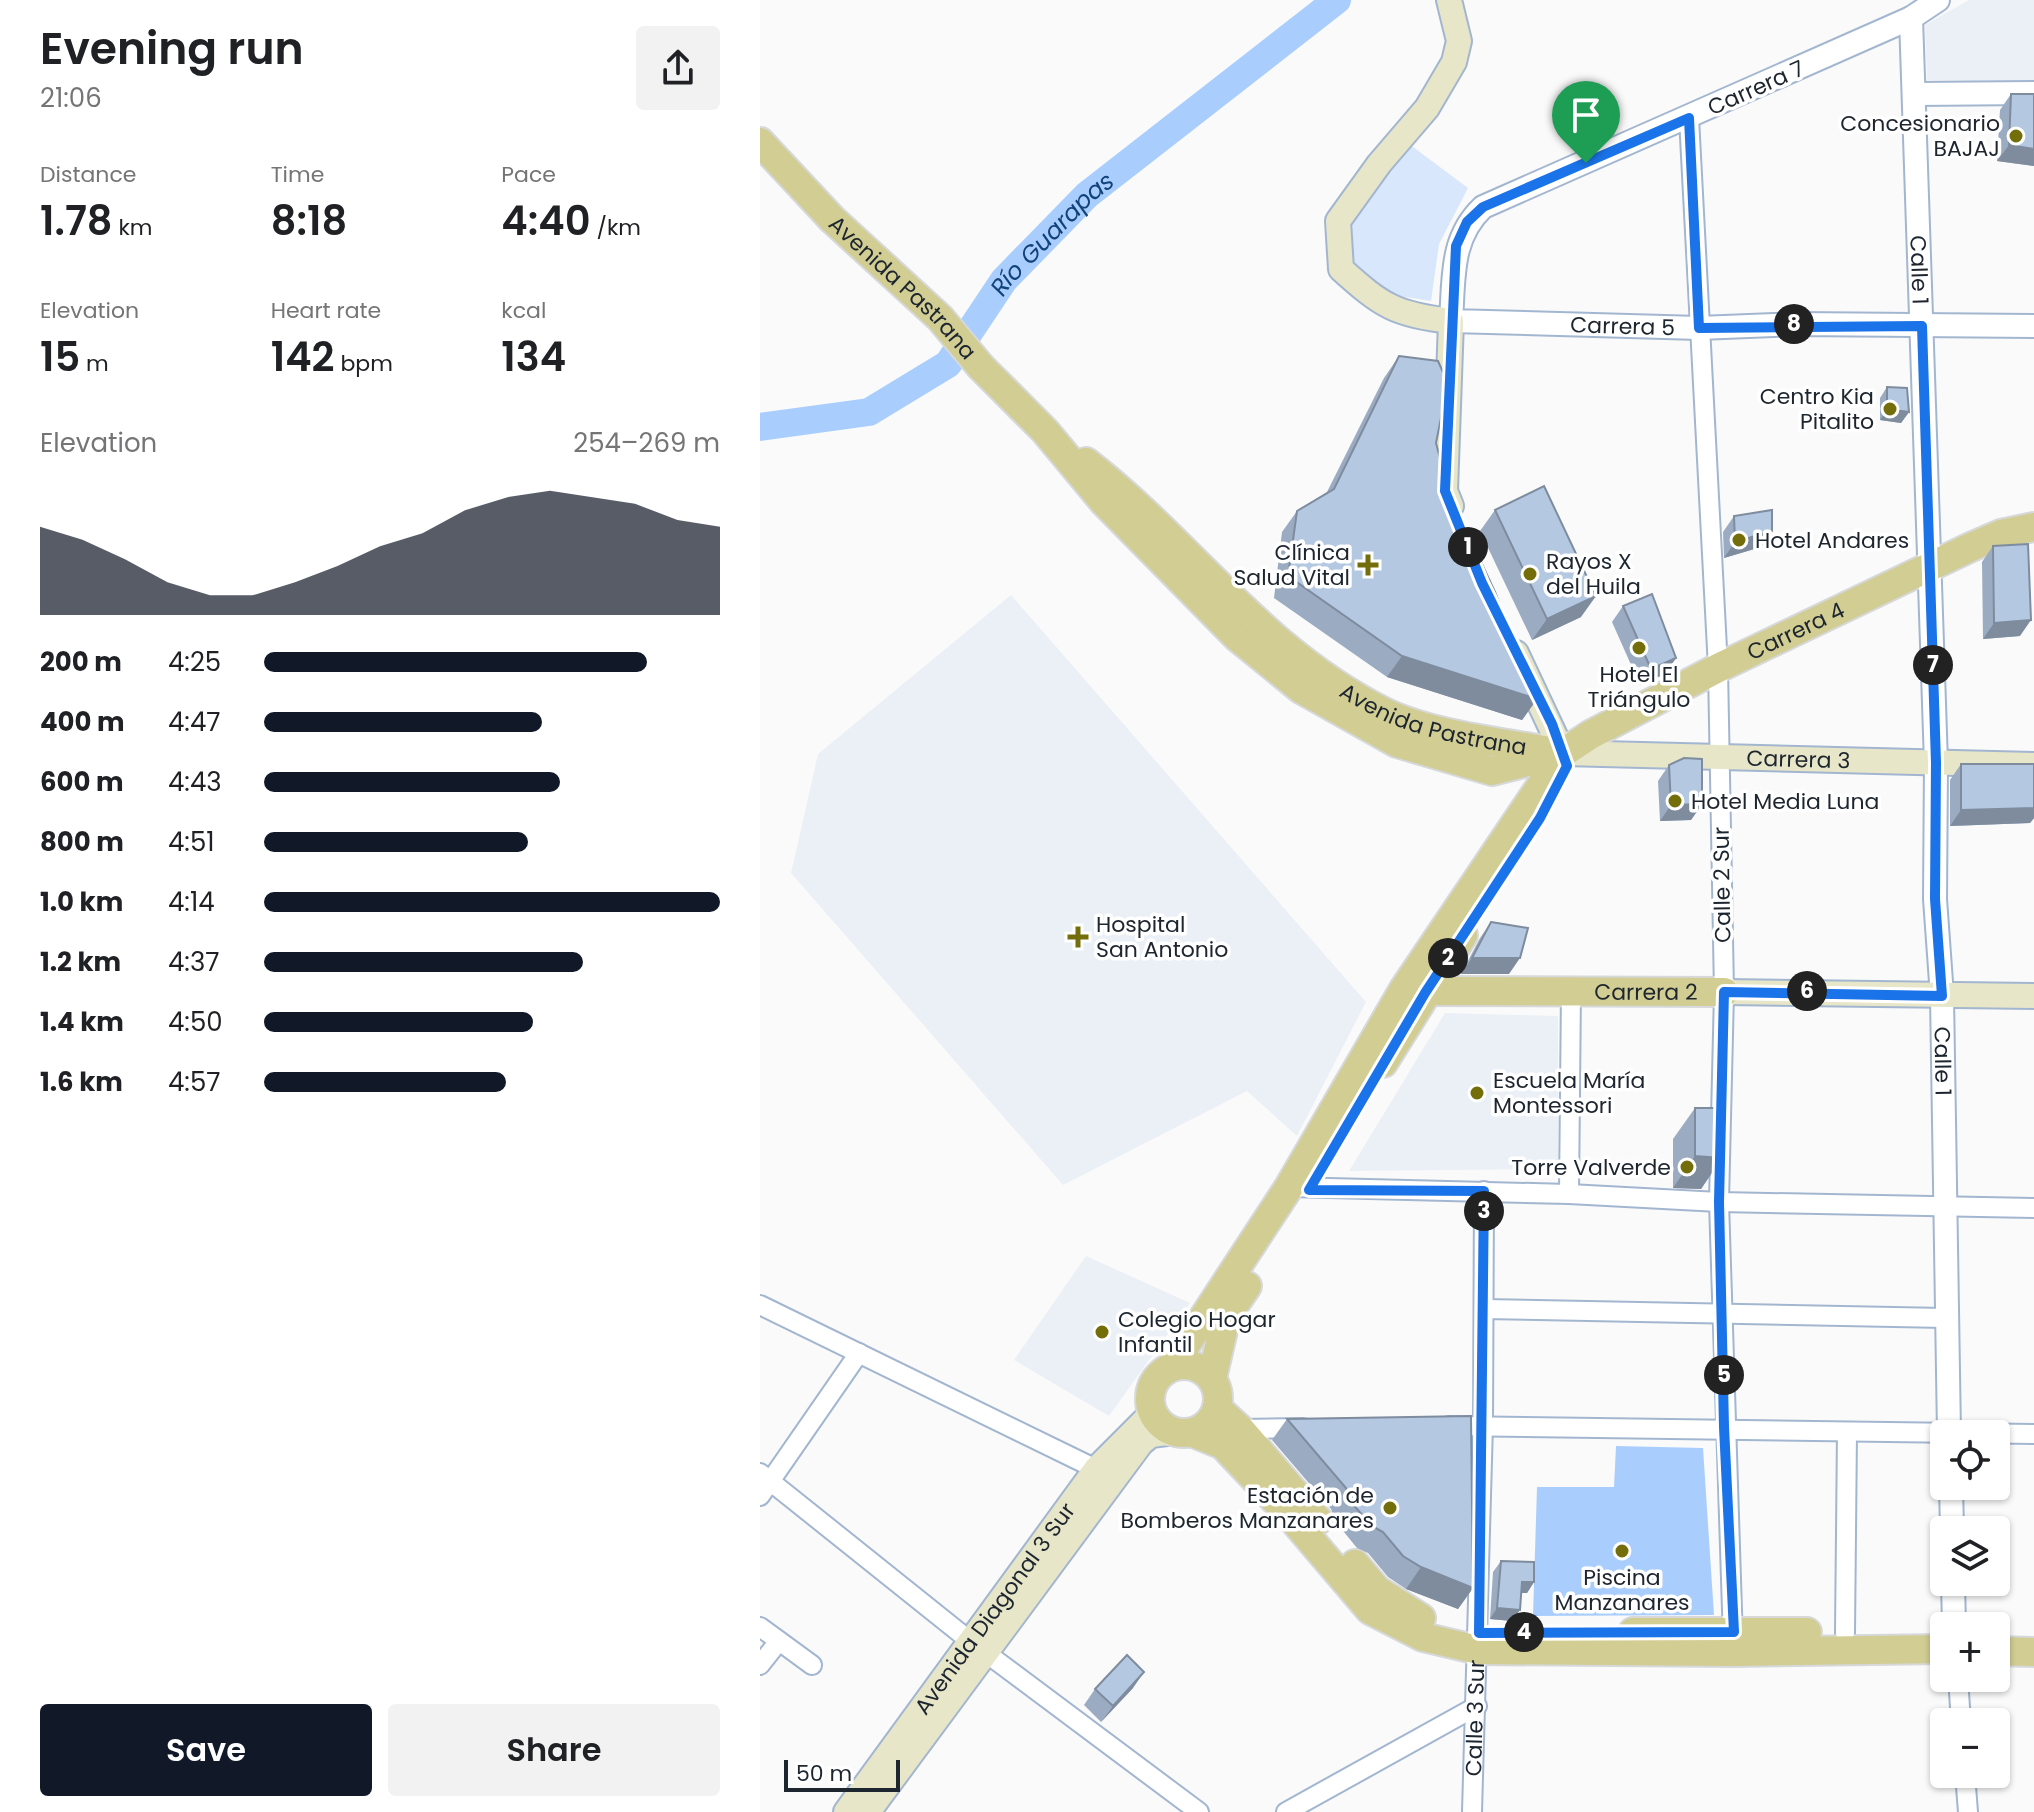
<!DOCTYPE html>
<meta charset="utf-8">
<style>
body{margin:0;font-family:Poppins,sans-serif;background:#f2f2f2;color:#202124;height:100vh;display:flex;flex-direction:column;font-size:30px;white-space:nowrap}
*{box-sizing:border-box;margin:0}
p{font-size:26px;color:#757577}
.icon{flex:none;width:44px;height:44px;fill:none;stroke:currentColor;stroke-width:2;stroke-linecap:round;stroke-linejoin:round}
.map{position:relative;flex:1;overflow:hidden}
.sheet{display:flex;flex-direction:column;background:#fff;width:760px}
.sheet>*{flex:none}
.tools{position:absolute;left:1170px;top:1420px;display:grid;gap:16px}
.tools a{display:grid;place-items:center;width:80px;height:80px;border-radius:8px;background:#fff;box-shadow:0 2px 6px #0004;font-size:40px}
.scale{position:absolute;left:24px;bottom:20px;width:116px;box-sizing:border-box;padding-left:8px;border:4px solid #1d252e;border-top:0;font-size:22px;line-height:28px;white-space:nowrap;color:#1d252e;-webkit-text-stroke:6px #fff;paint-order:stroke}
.pin{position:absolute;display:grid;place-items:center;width:68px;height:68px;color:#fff;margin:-82px -34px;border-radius:50% 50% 50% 0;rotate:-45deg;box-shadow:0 0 8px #0007}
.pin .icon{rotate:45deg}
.km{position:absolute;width:40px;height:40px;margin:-20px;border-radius:50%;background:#222;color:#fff;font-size:22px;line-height:40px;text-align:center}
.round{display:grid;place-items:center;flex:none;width:84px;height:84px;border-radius:8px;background:#f2f2f2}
.summary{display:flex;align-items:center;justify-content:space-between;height:136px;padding:0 40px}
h1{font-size:44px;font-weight:600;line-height:60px}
.stats{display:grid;grid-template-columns:repeat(3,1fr);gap:12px;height:136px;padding:8px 40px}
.stats div{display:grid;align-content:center}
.stats b{font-size:40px;font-weight:600}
.stats small{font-size:22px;font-weight:400}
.stats p{font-size:22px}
.chart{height:224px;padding:16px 40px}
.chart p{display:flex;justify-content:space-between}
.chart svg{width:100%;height:144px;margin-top:8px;fill:#111827;opacity:.7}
.button{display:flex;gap:16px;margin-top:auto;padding:16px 40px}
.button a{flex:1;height:92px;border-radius:8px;background:#111827;color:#fff;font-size:32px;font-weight:600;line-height:92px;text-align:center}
.button a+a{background:#f2f2f2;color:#202124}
ul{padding:0 40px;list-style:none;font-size:26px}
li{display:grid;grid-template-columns:128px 96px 1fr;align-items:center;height:60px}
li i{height:20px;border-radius:10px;background:#111827}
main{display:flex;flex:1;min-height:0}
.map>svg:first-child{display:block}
</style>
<main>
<section class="sheet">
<div class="summary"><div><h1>Evening run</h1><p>21:06</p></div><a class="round"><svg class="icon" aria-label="share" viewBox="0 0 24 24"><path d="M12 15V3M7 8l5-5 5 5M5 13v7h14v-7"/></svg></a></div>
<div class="stats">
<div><p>Distance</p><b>1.78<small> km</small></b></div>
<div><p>Time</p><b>8:18</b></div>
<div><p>Pace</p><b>4:40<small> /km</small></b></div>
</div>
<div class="stats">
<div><p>Elevation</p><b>15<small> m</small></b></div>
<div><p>Heart rate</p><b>142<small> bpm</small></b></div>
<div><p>kcal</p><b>134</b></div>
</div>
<div class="chart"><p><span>Elevation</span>254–269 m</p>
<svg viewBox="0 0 160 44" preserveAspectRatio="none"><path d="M0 44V17L10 21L20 27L30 34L40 38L50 38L60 34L70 29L80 23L90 19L100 12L110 8L120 6L130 8L140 10L150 15L160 17V44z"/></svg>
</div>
<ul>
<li><b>200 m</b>4:25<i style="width:84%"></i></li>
<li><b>400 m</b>4:47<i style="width:61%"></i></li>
<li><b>600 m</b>4:43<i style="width:65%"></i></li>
<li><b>800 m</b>4:51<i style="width:58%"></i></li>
<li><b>1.0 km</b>4:14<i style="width:100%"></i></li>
<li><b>1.2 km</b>4:37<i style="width:70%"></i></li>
<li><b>1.4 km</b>4:50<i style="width:59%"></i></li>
<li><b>1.6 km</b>4:57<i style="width:53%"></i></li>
</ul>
<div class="button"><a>Save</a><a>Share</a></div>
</section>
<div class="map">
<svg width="1274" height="1812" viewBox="0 0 1274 1812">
<rect width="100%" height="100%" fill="#fafafa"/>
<g fill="#ebf0f6">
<path d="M1209,0H1274V83L1167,80L1165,25Z"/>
<path d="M251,595L606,1002L537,1136L487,1091L303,1185L31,873L58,754Z"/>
<path d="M685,1013L798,1016V1169L589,1171Z"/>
<path d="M326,1256L430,1303L349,1416L254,1360Z"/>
</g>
<path fill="#d8e7fb" d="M649,144L708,188L679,244L671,301L633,295L593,266L587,224Z"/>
<path fill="#a9cefe" d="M856,1446L943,1448L954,1615L773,1616L777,1487H854Z"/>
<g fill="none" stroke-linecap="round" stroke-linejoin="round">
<path stroke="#a9cefe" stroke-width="28" id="s1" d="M0,427L109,412L188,364L244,280L327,195L577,0"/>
<defs>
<g id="minor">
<path d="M929,118L958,668L964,992L959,1202L973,1642"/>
<path d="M529,1187L809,1194L959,1202L1274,1208"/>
<path d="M809,1194L811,990"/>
<path d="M0,1305L336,1469"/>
<path d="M724,1309L1185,1318"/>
<path d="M689,1426L1274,1434"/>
<path d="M480,1429L543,1428"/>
<path d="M0,1473L210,1641L439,1812"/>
<path d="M0,1496L99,1353"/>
<path d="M0,1627L52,1665"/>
<path d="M1085,1633L1087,1432"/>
<path d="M0,1665L19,1641"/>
<path d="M1198,1678L1201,1722"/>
<path d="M1205,1774L1208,1812"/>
<path d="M526,1812L717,1706"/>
<path id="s2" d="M712,1812L723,1425L724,1191"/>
</g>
<g id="tertiary">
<path id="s3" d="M1178,0L1151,18L723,207C690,238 694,278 691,321L939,328L1036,324L1274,326"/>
<path id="s4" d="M1151,18L1176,763L1175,899L1182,996L1189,1434"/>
<path d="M1154,94L1274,93"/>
<path d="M1191,1486L1192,1530"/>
<path d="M1193,1582L1194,1626"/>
</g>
<g id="secondary">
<path d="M689,0L699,41L694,62L667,108L619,164L578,221L581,269C622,306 636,315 691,321L685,491L691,506"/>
<path id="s5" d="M756,653L803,753L1274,765"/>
<path d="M964,992L1274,996"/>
<path id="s6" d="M86,1812L336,1469L392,1413"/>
<path d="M108,1812L381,1443L391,1435L414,1432"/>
</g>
<g id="primary">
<path id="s7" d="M0,142L72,219L180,318L221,367L285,431L344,502L477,637L541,689L637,743L732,771L803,753L830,735L958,668L1211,547L1241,534L1274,527"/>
<path id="s8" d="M326,462C432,544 500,650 624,712C669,734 741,743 791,751"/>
<path id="s9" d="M654,991L964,992"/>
<path d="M623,1063L703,935"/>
<circle cx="424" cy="1399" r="34"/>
<path d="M412,1366L529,1187L644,989L803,753"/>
<path d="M452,1378L466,1317L487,1286"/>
<path d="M457,1408L480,1429L558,1520"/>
<path d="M436,1434L463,1445L530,1516L610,1610L663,1637L718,1650L973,1652L1184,1649"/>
<path d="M595,1564L617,1590L661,1618"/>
<path d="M873,1632H1047"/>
<path d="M1236,1651L1274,1652"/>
</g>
</defs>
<use href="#minor" stroke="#a3b6d0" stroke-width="22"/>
<use href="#tertiary" stroke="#a3b6d0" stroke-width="26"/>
<use href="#secondary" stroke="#a3b6d0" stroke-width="28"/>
<use href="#primary" stroke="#d6d8d9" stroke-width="32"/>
<use href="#minor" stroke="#fff" stroke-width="18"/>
<use href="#tertiary" stroke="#fff" stroke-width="22"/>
<use href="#secondary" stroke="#e8e6c9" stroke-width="24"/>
<use href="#primary" stroke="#d1cd93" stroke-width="28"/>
</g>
<g fill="#9bacc2">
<path d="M1251,94L1274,166L1237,161L1240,110Z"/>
<path d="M639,356L676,443L689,493L777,699L762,720L627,677L514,598L522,532L537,511L567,492L624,378Z"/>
<path d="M1127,387L1149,412L1141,423L1120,420V398Z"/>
<path d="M735,510L821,617L772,640L720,531Z"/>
<path d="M974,516L1001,547L964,558L963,532Z"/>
<path d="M1233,546L1260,636L1223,639L1222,562Z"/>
<path d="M863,606L916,658L905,674L880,685L852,622Z"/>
<path d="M1201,764H1274V818L1270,823L1190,826V780Z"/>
<path d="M909,765L942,804L931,820L900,821L898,781Z"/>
<path d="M731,922L749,974H701L720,938Z"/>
<path d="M935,1108L962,1158L941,1189L913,1188V1139Z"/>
<path d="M527,1419L713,1588L698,1609L646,1589L628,1577L608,1553L597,1548L575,1521L571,1509L512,1440Z"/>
<path d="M741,1561L774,1582L767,1593H761L752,1621L730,1619L733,1572Z"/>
<path d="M373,1688L341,1722L324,1705L335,1689Z"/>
</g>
<g fill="#7e8c9e">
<path d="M1249,145L1274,149V166L1237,161Z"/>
<path d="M1127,409L1149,412L1141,423L1120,420Z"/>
<path d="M1012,531L1001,547L964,558L975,542Z"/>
<path d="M836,596L821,617L772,640L787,619Z"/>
<path d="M1271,620L1260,636L1223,639L1234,623Z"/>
<path d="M642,656L777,699L762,720L627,677Z"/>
<path d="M916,658L905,674L880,685L891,669Z"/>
<path d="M942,804L931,820L900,821L911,805Z"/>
<path d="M1274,808V818L1270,823L1190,826L1201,810Z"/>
<path d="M712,958H760L749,974H701Z"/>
<path d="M935,1156L962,1158L941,1189L913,1188Z"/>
<path d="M661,1567L713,1588L698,1609L646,1589Z"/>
<path d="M762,1582H774L767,1593H755Z"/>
<path d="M737,1608L760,1610L752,1621L730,1619Z"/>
<path d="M384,1672L373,1688L341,1722L353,1706Z"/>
</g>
<g fill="#b4c8e2" stroke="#7e8c9e" stroke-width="2">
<path d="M1251,94H1274V149L1249,145Z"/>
<path d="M639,356L678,361L688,383L676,443L689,493L735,592L777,699L642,656L528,576L537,511L574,489Z"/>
<path d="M1127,387L1147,388L1149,412L1127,409Z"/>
<path d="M784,486L836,596L787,619L735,510Z"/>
<path d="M1012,510V531L975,542L974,516Z"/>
<path d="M1268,544L1271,620L1234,623L1233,546Z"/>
<path d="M892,594L916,658L891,669L863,606Z"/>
<path d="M924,758L942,759V804L911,805L909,765Z"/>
<path d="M1201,764H1274V808L1201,810Z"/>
<path d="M731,922L768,928L760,958H712Z"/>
<path d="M935,1108H963L962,1158L935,1156Z"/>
<path d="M711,1416L713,1588L661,1567L643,1556L623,1532L612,1526L589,1500L586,1488L527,1419Z"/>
<path d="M741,1561L774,1562V1582H762L760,1610L737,1608Z"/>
<path d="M367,1655L384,1672L353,1706L335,1689Z"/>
</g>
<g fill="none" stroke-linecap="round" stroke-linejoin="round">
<defs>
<path id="route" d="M929,118L939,328L1162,326L1176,763L1175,899L1182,996L964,992L959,1202L964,1427L974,1632L719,1633L724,1191L549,1190L665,993L780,818L807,766L792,724L722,583L685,491L696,246L707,222L723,207Z"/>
</defs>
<use href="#route" stroke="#fff" stroke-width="16"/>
<use href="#route" stroke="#1a73e8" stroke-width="10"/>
</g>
<g fill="#736d0a" stroke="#fff" stroke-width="3">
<circle cx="1256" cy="136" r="8"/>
<circle cx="1130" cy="409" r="8"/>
<circle cx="979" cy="540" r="8"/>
<path d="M604 553h8v8h8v8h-8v8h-8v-8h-8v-8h8z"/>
<circle cx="770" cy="574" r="8"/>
<circle cx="879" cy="648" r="8"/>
<circle cx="915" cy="801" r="8"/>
<path d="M314 925h8v8h8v8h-8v8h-8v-8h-8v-8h8z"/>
<circle cx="717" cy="1093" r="8"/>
<circle cx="927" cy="1167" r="8"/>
<circle cx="342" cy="1332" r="8"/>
<circle cx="630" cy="1508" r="8"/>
<circle cx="862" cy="1551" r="8"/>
</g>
<g text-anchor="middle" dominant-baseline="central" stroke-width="7" stroke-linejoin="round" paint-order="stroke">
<g font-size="22" fill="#1d252e" stroke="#fff">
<text transform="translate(996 88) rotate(-24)">Carrera 7</text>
<text stroke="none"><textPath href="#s4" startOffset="252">Calle 1</textPath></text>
<text stroke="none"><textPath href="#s7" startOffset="204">Avenida Pastrana</textPath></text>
<text stroke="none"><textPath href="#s3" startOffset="794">Carrera 5</textPath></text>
<text stroke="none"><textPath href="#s7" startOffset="1316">Carrera 4</textPath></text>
<text stroke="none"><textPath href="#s8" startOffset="440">Avenida Pastrana</textPath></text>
<text stroke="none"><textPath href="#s5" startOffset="346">Carrera 3</textPath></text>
<text transform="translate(962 885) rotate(-91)">Calle 2 Sur</text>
<text stroke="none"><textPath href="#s9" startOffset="232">Carrera 2</textPath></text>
<text stroke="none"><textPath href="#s4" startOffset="1044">Calle 1</textPath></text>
<text stroke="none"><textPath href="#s6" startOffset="252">Avenida Diagonal 3 Sur</textPath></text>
<text stroke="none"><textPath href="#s2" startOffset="94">Calle 3 Sur</textPath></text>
</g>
<g font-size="22" fill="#1d252e" stroke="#fff" text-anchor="start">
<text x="1240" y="123" text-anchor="end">Concesionario<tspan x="1240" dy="25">BAJAJ</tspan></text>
<text x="1114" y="396" text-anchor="end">Centro Kia<tspan x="1114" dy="25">Pitalito</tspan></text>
<text x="995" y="540">Hotel Andares</text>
<text x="590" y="552" text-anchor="end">Clínica<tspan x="590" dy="25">Salud Vital</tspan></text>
<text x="786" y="561">Rayos X<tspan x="786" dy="25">del Huila</tspan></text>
<text x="879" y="674" text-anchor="middle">Hotel El<tspan x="879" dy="25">Triángulo</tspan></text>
<text x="931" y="801">Hotel Media Luna</text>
<text x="336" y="924">Hospital<tspan x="336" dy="25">San Antonio</tspan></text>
<text x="733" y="1080">Escuela María<tspan x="733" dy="25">Montessori</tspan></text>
<text x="911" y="1167" text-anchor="end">Torre Valverde</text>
<text x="358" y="1319">Colegio Hogar<tspan x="358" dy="25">Infantil</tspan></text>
<text x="614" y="1495" text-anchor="end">Estación de<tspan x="614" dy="25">Bomberos Manzanares</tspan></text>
<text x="862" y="1577" text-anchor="middle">Piscina<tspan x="862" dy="25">Manzanares</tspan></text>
</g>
<g font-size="24" font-style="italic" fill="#12427a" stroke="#fff">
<text stroke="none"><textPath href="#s1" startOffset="370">Río Guarapas</textPath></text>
</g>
</g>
</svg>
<div class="tools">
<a><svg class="icon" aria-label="locate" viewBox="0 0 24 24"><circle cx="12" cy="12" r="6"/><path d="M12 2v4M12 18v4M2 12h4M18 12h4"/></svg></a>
<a><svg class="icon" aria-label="layers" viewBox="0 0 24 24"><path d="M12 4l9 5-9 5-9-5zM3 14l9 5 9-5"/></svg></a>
<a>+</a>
<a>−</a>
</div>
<div class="scale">50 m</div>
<div class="pin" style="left:826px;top:163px;background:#1e9e55"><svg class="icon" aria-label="arrive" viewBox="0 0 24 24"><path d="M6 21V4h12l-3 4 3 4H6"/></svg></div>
<b class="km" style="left:708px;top:547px">1</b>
<b class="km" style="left:688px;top:958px">2</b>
<b class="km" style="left:724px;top:1211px">3</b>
<b class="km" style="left:764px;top:1632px">4</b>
<b class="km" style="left:964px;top:1375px">5</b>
<b class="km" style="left:1047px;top:991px">6</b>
<b class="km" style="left:1173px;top:665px">7</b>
<b class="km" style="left:1034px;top:324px">8</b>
</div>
</main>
